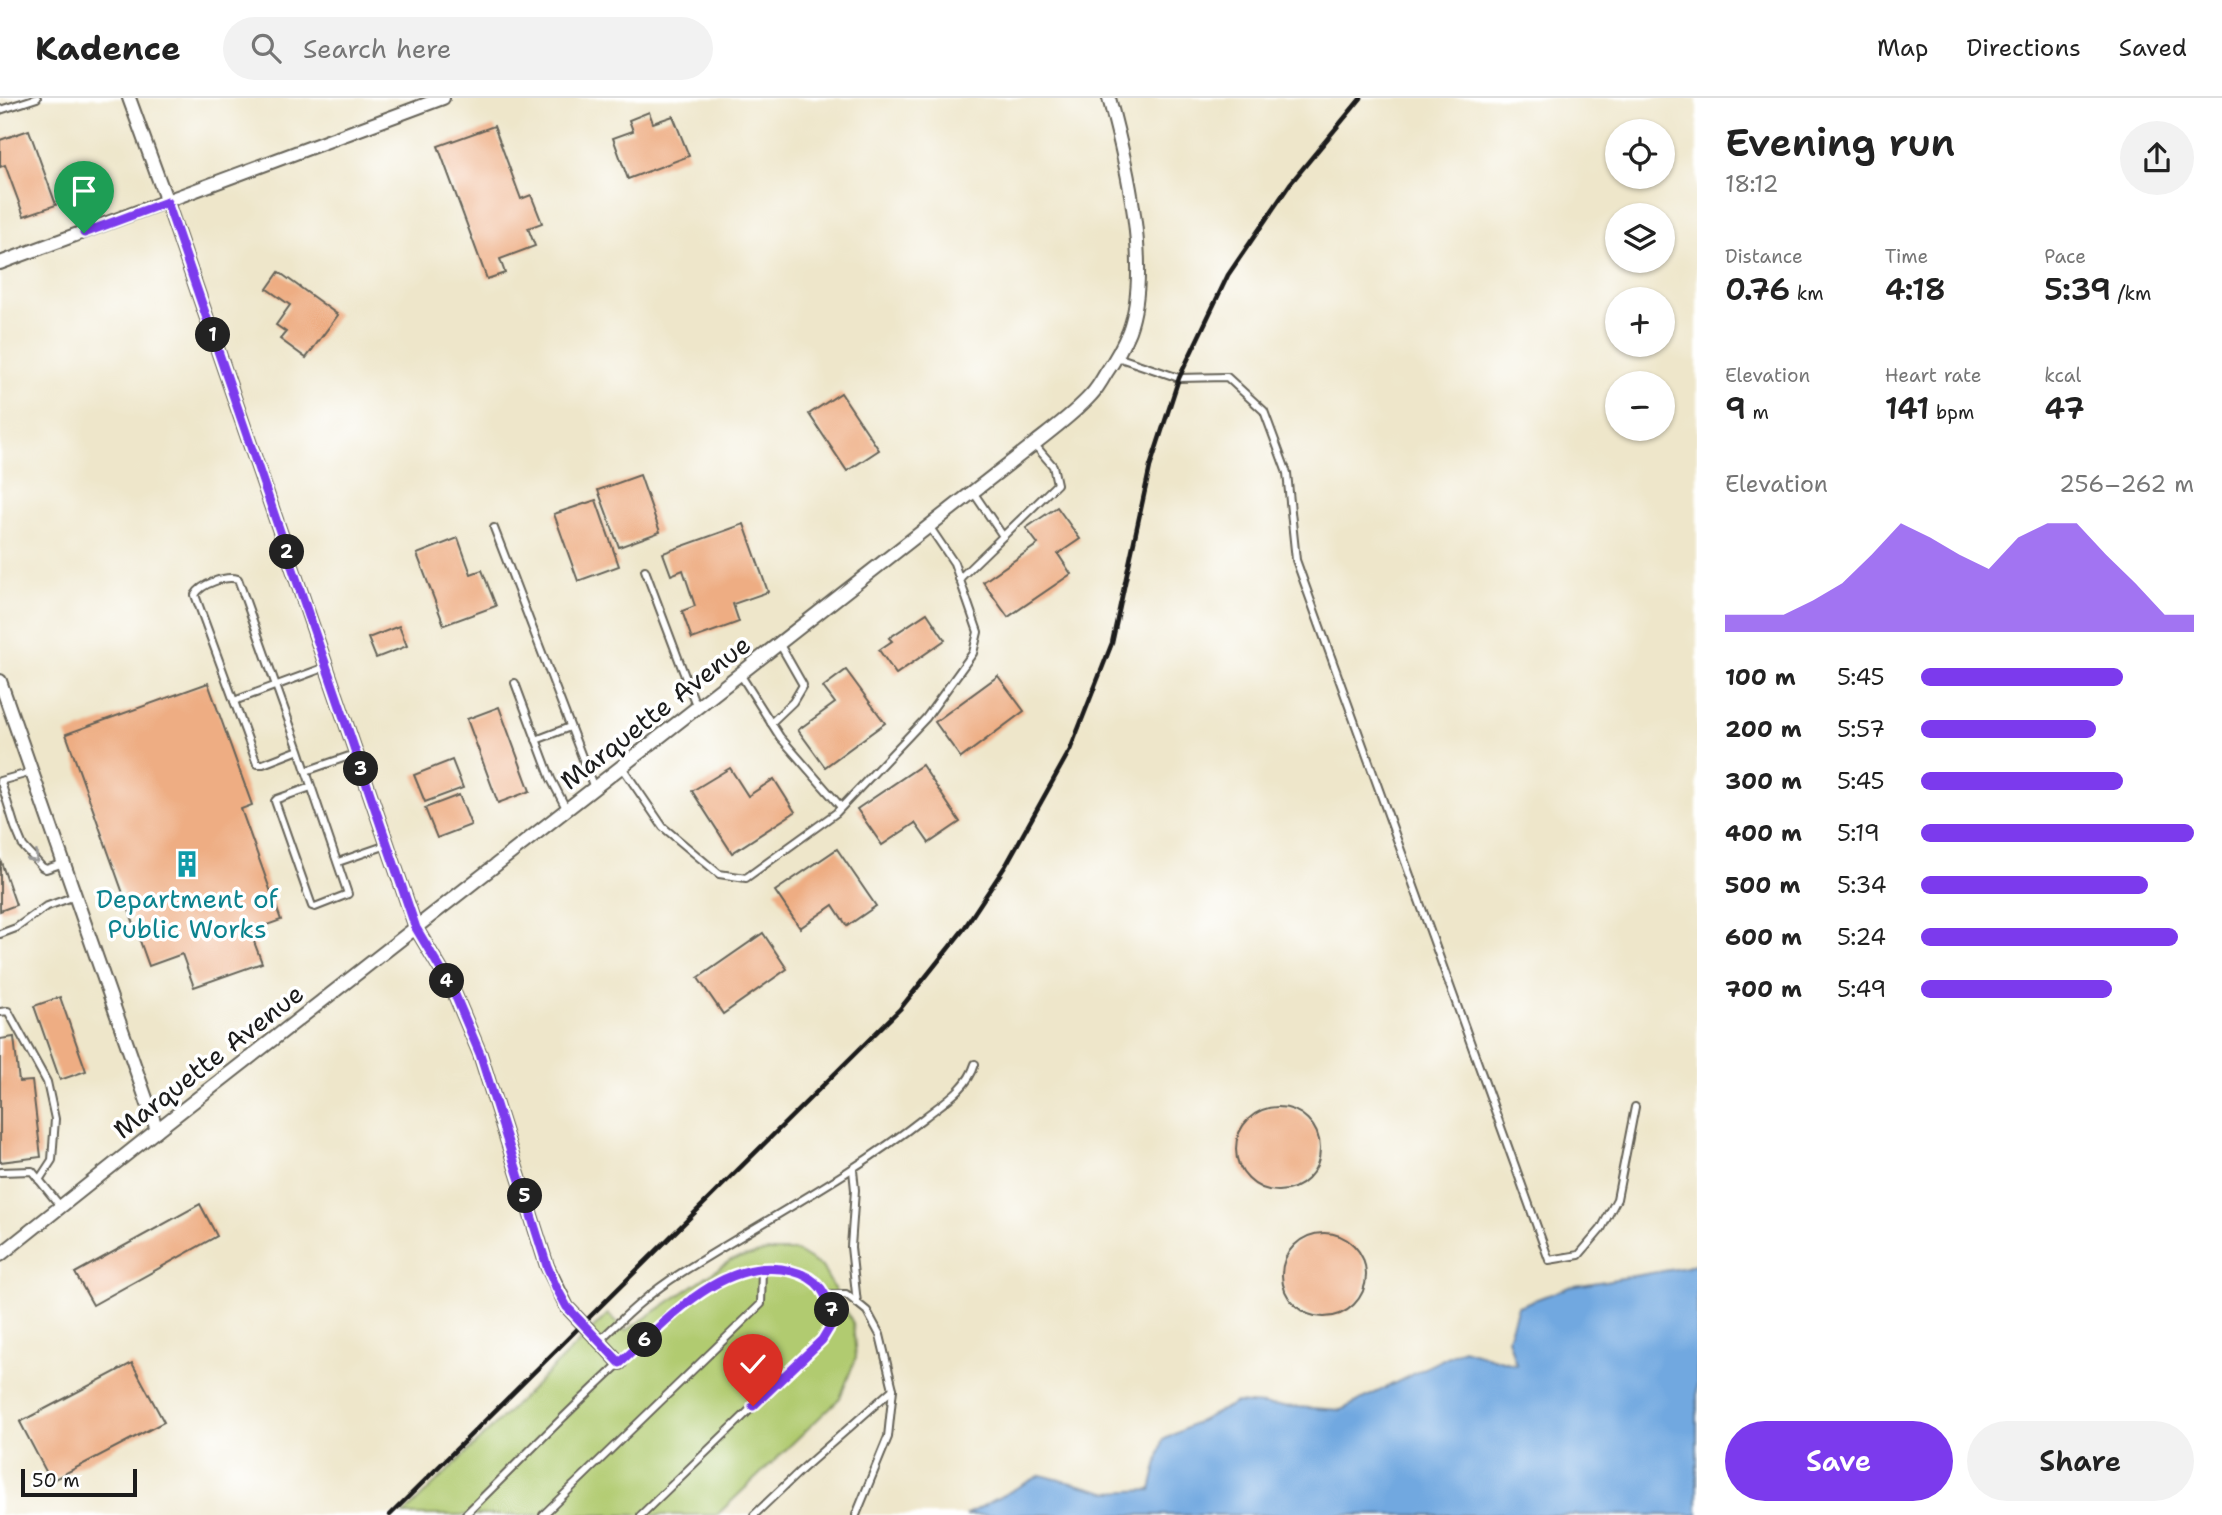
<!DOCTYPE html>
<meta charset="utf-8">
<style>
body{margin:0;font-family:"Shantell Sans",sans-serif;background:#f2f2f2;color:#222;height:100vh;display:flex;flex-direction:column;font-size:26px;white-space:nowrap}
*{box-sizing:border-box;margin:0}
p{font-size:23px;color:#767676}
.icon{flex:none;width:38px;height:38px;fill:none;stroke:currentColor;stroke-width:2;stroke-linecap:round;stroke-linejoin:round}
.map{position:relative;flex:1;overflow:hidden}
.drawer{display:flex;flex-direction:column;background:#fff;width:525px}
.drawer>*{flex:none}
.fabs{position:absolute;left:1605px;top:21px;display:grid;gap:14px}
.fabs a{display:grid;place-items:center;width:70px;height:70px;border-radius:50%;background:#fff;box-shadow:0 2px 5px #0004;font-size:35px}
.scale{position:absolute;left:21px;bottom:18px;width:116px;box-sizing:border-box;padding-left:7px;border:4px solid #1c1c1c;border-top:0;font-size:19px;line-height:24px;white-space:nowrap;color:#1c1c1c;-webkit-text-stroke:5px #fff;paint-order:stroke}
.pin{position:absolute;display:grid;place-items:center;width:60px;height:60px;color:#fff;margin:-72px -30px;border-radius:50% 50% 50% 0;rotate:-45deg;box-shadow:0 0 7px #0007}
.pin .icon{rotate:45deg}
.km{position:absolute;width:35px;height:35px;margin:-18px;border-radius:50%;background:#222;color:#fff;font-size:19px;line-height:35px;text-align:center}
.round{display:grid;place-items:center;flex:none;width:74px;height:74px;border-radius:37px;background:#f2f2f2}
.head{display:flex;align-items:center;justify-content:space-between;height:119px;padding:0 28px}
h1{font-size:38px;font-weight:600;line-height:52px}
.figures{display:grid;grid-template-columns:repeat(3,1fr);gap:10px;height:119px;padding:7px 28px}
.figures div{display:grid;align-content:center}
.figures b{font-size:30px;font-weight:600}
.figures small{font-size:19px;font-weight:400}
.figures p{font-size:19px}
.chart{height:196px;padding:14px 28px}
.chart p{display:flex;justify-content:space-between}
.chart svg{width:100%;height:126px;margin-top:7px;fill:#7c3aed;opacity:.7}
.button{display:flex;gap:14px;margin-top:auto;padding:14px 28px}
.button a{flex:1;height:80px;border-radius:42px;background:#7c3aed;color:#fff;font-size:28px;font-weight:600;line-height:80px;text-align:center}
.button a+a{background:#f2f2f2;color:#222}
ul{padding:0 28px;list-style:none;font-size:23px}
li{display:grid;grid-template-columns:112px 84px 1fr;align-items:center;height:52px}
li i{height:18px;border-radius:9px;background:#7c3aed}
header{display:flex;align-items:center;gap:42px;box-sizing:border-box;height:98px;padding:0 35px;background:#fff;border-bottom:2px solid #e0e0e0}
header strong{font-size:33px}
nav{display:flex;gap:38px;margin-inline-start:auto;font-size:24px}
.search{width:490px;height:63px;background:#f2f2f2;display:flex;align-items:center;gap:18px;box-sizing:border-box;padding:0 24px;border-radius:38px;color:#767676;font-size:26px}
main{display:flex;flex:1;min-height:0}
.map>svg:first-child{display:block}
</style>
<header>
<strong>Kadence</strong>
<div class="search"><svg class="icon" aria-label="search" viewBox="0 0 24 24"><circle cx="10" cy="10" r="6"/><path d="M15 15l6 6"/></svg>Search here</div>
<nav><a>Map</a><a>Directions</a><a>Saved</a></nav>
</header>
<main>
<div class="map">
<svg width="1697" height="1417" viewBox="0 0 1697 1417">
<rect width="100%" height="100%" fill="#fff"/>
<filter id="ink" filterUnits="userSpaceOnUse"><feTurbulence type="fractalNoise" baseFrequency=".0143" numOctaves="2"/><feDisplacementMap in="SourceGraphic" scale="14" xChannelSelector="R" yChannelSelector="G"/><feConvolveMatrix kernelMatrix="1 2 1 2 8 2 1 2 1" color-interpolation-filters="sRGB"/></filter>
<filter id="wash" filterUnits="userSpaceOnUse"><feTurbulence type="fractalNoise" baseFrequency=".00686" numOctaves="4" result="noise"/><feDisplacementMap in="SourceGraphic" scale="28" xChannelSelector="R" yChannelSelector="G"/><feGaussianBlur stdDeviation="1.57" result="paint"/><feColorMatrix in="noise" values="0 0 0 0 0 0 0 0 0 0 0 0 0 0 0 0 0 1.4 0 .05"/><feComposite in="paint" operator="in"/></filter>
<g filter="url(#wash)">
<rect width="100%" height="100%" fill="#eee6ca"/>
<path fill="#b1cb70" stroke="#667446" stroke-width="2" d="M768,1153H796L822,1169L853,1225L856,1259L840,1300L717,1417H403L608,1216L626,1233L731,1162Z"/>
<path fill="#71a8e0" stroke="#46627e" stroke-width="2" d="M1697,1165V1417H966L1041,1377L1107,1394L1151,1392L1163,1342L1235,1305L1341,1312L1463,1251L1516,1267L1508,1240L1518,1208L1569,1189L1687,1169Z"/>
<g id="blocks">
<g fill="#eead83">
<path d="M649,14L653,25L673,18L689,58L628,81L613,40L633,33L629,22Z"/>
<path d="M494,28L521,101L531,97L542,125L528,130L535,148L500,161L505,175L487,181L438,48Z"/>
<path d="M29,32L56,107L24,118L5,67L0,69V42Z"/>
<path d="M279,174L338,217L306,260L280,241L286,234L276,227L290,207L267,191Z"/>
<path d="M841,295L879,352L847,373L809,316Z"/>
<path d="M640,377L660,434L619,449L598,392Z"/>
<path d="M596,402L619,468L578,483L554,416Z"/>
<path d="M1057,409L1080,441L1058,456L1071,476L1008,519L983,484L1038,446L1026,430Z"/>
<path d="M744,426L768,494L733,506L739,524L692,541L682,513L695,508L683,472L671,477L663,455Z"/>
<path d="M458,440L471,476L482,472L496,508L444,527L417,456Z"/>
<path d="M927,515L945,542L896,576L879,552L892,543L889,540Z"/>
<path d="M399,528L407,548L376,560L368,540Z"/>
<path d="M846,572L885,625L825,669L798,632L835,605L823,589Z"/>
<path d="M998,578L1024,613L961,660L935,624Z"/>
<path d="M208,585L252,707L241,711L281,822L250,833L262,865L194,889L182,856L149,868L66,636Z"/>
<path d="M499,609L530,693L498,705L467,621Z"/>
<path d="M452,662L463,690L425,704L414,677Z"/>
<path d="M922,667L960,724L929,745L915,725L882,747L857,711Z"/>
<path d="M730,670L748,698L774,681L795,714L732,755L692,693Z"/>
<path d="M459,697L471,727L437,740L425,710Z"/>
<path d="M837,751L876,808L847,828L833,807L800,830L775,793Z"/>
<path d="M0,761L16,807L0,813Z"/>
<path d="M763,835L787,871L723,916L698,880Z"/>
<path d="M60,899L86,973L60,982L34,908Z"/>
<path d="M14,939L19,984L32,983L41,1059L0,1064V941Z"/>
<circle cx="1278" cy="1051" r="42"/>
<path d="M200,1106L217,1138L93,1207L75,1175Z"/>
<circle cx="1324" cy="1177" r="42"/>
<path d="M132,1265L164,1324L51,1383L20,1324Z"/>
</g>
</g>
</g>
<g filter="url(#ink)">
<use href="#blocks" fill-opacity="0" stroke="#666359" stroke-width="2"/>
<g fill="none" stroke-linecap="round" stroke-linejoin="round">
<defs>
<g id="lane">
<path d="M0,12L37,0"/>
<path d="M1117,259L1179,280L1227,279L1264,313L1287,375L1296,462L1549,1162L1579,1157L1601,1131L1617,1101L1635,1009"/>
<path d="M973,394L1003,438"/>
<path d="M494,430L594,690"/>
<path d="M645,472L697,610"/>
<path d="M959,481L1057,386L1053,368L1034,346"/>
<path d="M740,576L780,639L841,709"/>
<path d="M515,585L551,681L567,712"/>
<path d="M234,603L326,569"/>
<path d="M771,625L793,604L803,587L779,545"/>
<path d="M536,642L570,629"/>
<path d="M299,652L263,666H257L195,497C201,486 226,477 238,481L299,652L306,673L355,656"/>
<path d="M622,669L663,729L719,776L746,780L836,715L926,620L973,555L978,534L954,465L929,428"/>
<path d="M306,673L348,796L315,809L312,808L275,703L277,701L311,689"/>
<path d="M0,683L32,674"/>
<path d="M1,684L15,729L23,748L42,769L46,771L64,765"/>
<path d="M338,764L387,747"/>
<path d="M0,836L16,830L45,809L75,798"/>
<path d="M0,914L8,913L47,984L55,1021L52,1062L39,1082"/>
<path d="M853,1072L855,1092L851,1149L857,1205"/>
<path d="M0,1074L32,1073L61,1109"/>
<path d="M825,1196H846L867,1213L880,1237L893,1291L888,1339L856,1417"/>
<path d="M599,1243C625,1218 650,1194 681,1175C763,1123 849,1079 925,1019C944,1004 968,990 975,966"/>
<path d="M465,1417C523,1360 580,1300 641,1246C665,1224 690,1198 720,1183C747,1170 798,1161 820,1188C828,1197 831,1210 834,1222L822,1242L641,1417"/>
<path d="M543,1417L761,1206L762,1171"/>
<path d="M754,1417L799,1374L893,1291"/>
</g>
<g id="street">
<path d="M129,0L167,104L416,830L453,892L480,956L547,1168L567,1209L620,1265"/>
<path d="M0,165L443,0"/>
<path d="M0,583L157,1032"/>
<path d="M0,1157L157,1032L1034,346C1053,331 1075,315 1091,297C1097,291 1102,282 1106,275C1115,262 1123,248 1129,233C1152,170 1126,63 1109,0"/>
</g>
</defs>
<use href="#lane" stroke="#666359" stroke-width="10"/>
<use href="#street" stroke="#666359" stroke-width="16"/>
<use href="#lane" stroke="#fff" stroke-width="6"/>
<use href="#street" stroke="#fff" stroke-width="12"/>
<path stroke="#1c1c1c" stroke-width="4.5" d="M390,1417L900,911L963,832L1006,767L1070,652L1112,545L1150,369L1179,280L1228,177L1290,86L1361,0"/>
</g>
<defs><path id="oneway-chevron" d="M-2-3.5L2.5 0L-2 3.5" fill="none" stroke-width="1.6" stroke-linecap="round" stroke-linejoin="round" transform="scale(1.75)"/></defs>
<use stroke="#999" href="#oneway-chevron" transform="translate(34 760) rotate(49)"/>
</g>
<g fill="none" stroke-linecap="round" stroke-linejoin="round" filter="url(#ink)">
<defs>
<path id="route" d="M84,135L167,104L416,830L453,892L480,956L547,1168L556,1189L567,1209L620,1265C666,1224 723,1156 792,1173C820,1180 827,1196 834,1222L822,1242L753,1308"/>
</defs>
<use href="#route" stroke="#fff" stroke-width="14"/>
<use href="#route" stroke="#7c3aed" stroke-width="9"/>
</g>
<defs>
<symbol id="building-bare" viewBox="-9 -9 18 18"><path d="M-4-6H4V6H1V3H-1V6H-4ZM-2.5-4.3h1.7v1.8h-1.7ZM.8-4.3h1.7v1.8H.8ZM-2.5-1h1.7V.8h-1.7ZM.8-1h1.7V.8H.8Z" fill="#0f9aa8" stroke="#fff" stroke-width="2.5" paint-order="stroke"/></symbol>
</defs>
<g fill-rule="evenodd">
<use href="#building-bare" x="168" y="747" width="38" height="38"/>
</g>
<g text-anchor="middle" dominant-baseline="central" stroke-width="7" stroke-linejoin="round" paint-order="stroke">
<g font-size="26" fill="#1c1c1c" stroke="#fff">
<text transform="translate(655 614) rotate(-38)">Marquette Avenue</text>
<text transform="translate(208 963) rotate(-38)">Marquette Avenue</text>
</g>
<g font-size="26" fill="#0d838f" stroke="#fff">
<text x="187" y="800">Department of<tspan x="187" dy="30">Public Works</tspan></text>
</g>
</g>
</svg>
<div class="fabs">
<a><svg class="icon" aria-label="locate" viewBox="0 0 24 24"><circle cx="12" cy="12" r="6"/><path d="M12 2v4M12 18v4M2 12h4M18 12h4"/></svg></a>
<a><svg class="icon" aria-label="layers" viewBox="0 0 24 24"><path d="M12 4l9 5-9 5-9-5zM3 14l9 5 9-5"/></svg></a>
<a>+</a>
<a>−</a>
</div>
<div class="scale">50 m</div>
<div class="pin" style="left:84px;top:135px;background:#1e9e55"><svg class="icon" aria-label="arrive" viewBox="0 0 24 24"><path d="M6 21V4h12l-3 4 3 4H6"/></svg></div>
<div class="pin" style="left:753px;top:1308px;background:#d93025"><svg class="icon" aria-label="check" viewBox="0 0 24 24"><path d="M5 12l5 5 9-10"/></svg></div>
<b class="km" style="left:213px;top:237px">1</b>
<b class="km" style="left:287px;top:454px">2</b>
<b class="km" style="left:361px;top:671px">3</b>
<b class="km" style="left:447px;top:883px">4</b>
<b class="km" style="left:525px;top:1098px">5</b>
<b class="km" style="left:645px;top:1242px">6</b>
<b class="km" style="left:832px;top:1212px">7</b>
</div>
<section class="drawer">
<div class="head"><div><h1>Evening run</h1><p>18:12</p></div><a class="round"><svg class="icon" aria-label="share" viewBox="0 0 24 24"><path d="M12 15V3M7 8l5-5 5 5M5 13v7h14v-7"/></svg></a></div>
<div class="figures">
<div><p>Distance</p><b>0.76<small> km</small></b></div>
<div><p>Time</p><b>4:18</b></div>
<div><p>Pace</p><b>5:39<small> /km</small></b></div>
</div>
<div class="figures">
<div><p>Elevation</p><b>9<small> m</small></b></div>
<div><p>Heart rate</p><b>141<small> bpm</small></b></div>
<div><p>kcal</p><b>47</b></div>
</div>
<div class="chart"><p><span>Elevation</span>256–262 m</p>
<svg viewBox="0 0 160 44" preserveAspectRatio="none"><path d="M0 44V38L10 38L20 38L30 33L40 27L50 17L60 6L70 11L80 17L90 22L100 11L110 6L120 6L130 17L140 27L150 38L160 38V44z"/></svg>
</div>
<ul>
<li><b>100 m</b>5:45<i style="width:74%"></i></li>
<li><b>200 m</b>5:57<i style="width:64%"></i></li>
<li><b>300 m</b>5:45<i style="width:74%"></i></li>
<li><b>400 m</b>5:19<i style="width:100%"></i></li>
<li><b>500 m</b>5:34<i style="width:83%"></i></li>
<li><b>600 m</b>5:24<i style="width:94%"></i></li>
<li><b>700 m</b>5:49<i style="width:70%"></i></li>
</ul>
<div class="button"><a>Save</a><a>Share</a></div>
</section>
</main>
